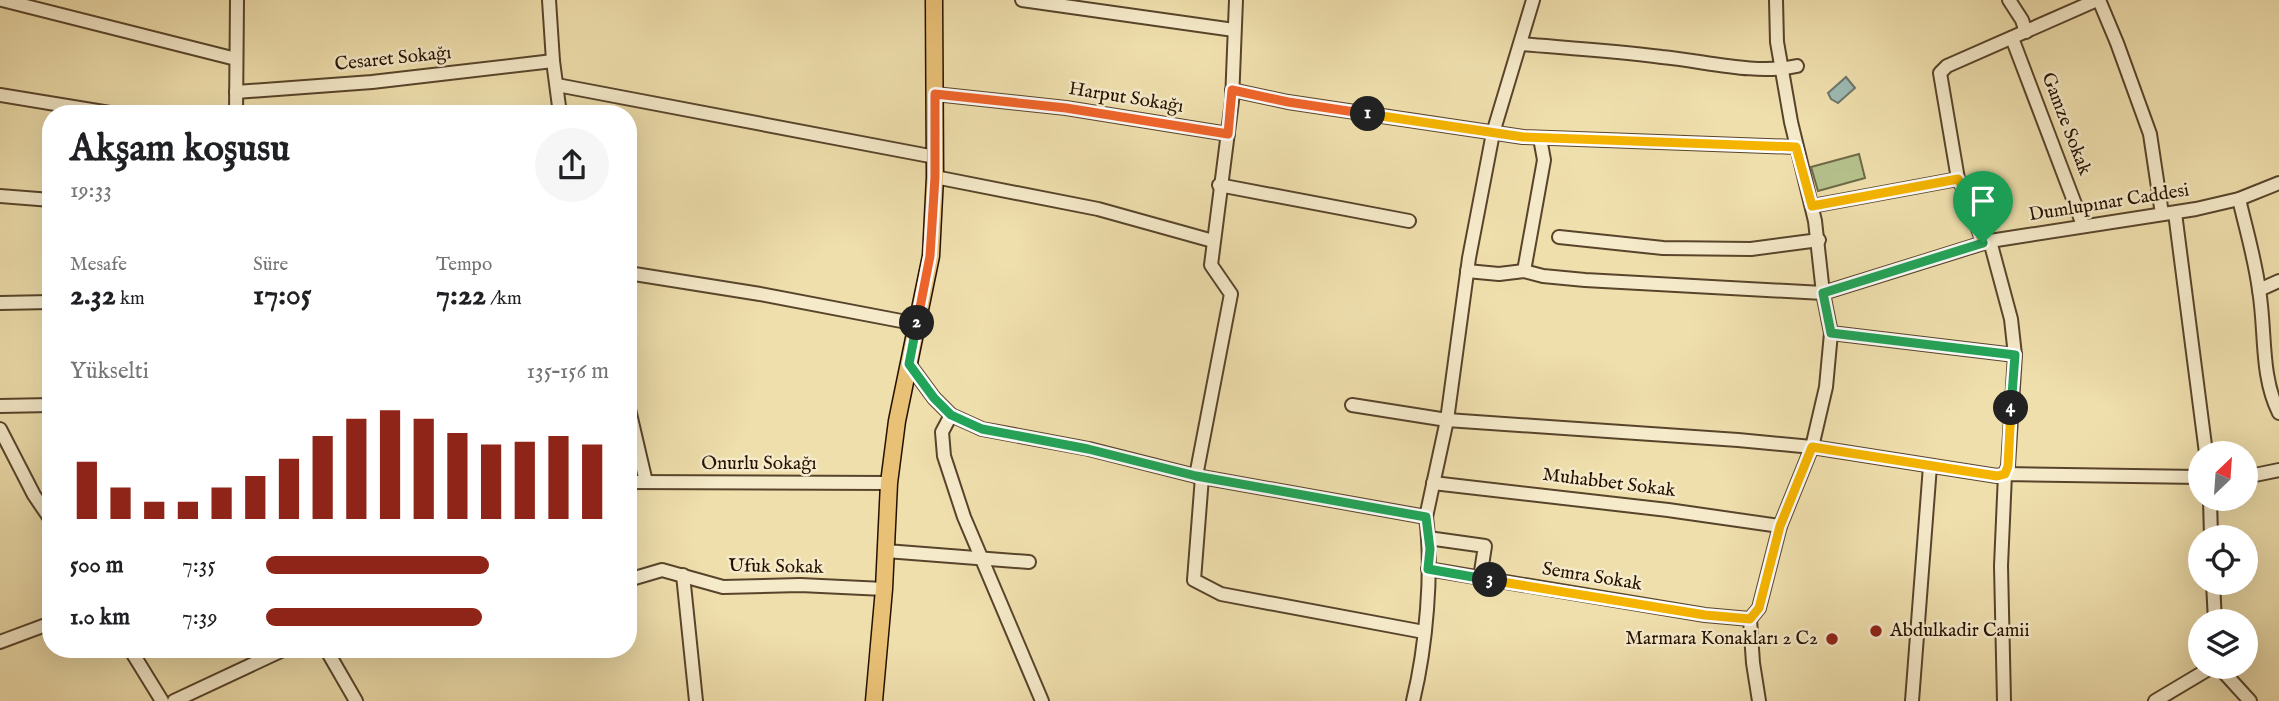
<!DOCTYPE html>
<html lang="tr">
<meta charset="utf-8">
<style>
body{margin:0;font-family:"IM FELL English",serif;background:#f6f6f6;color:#202124;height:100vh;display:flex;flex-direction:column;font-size:26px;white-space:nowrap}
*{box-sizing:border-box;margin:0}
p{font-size:23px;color:#757577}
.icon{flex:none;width:38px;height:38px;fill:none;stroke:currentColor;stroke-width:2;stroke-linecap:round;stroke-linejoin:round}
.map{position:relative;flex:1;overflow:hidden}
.details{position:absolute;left:42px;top:105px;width:595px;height:553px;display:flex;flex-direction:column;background:#fff;border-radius:28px;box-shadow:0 7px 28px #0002}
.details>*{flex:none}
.needle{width:46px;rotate:25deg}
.controls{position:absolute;left:2188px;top:441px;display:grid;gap:14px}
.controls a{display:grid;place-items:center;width:70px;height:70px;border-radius:50%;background:#fff;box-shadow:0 7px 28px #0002;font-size:35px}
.pin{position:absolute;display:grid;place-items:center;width:60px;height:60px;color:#fff;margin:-72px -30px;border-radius:50% 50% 50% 0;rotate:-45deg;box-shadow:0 0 7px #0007}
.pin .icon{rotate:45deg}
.km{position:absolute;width:35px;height:35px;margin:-18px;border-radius:50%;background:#222;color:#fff;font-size:19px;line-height:35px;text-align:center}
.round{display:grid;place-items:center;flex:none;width:74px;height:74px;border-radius:37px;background:#f6f6f6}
.head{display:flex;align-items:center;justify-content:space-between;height:119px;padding:0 28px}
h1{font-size:38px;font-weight:800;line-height:52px}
.metrics{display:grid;grid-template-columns:repeat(3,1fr);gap:10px;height:119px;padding:7px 28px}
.metrics div{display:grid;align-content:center}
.metrics b{font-size:30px;font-weight:800}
.metrics small{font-size:19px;font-weight:400}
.metrics p{font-size:19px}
.chart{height:196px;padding:14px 28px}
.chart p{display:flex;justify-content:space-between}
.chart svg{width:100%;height:126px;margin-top:7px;stroke:#8f2418;stroke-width:6}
ul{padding:0 28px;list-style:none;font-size:23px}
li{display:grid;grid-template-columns:112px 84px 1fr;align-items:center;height:52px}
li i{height:18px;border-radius:9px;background:#8f2418}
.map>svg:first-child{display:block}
</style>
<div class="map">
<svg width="2279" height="701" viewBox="0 0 2279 701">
<rect width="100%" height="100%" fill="#efdfad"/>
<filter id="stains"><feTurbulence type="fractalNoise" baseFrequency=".00286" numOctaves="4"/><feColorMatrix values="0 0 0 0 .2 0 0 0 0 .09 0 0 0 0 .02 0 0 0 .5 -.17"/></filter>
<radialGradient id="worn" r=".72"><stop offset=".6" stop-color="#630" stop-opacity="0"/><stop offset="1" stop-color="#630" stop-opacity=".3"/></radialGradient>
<path fill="#b5c28d" stroke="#6d6a46" stroke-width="2" d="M1859,154L1865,178L1818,191L1811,167Z"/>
<path fill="#9dbab4" stroke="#6d766c" stroke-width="2" d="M1846,77L1855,88L1838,103L1831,99L1828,93Z"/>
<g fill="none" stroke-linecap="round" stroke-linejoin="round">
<defs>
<g id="minor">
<path d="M2,0L236,59"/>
<path d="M549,0L553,61L560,114"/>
<path d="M1022,0L1234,30"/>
<path d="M2009,0L2022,20L2026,32"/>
<path d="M2099,0L2117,43L2150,134L2162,214"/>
<path d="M2012,38L2083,225"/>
<path d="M1521,44C1568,48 1615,51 1662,57C1705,61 1754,75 1797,66"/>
<path d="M557,85L935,157"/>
<path d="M1232,90L1288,102L1523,137L1796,147"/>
<path d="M236,92L372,82L553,61"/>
<path d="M935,94L1066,108L1228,134"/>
<path d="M0,95L116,114"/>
<path d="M236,114L237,0"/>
<path d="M935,177L1098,209L1213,241"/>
<path d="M1219,185L1409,221"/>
<path d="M0,196L51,200"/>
<path d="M2239,199C2246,229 2255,259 2259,290C2266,331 2260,375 2279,413"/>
<path d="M1812,206L1958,179"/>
<path d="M2175,213L2206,453"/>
<path d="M1559,237L1663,248L1751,249L1819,240"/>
<path d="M1983,243L1966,193L1958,179L1940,73L1947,66L2097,0"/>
<path d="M1467,271L1499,274L1524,271L1543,276L1585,280L1823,293L1990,241L2196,209L2239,199L2279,183"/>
<path d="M1524,271L1544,160L1540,138"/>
<path d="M628,273L760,294L917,324"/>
<path d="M2259,290L2279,281"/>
<path d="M0,303L51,302"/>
<path d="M1831,333L2015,355"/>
<path d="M909,364L934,398L951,415L982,429L1089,449L1196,476L1426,517L1447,420L1738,440L1812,447L1997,476L2005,474L2008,466L2015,355L2011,319L1990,241"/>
<path d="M628,405L646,482"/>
<path d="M1352,405L1447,420L1469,258L1493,133L1533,0"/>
<path d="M0,406L51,405"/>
<path d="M951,415L942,432L944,456L964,517L1042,701"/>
<path d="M0,429L34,495L51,520"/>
<path d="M1196,476L1231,294L1211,265L1232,101L1236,0"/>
<path d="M1202,477L1194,580L1221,594L1424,632"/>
<path d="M2245,477L2279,470"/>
<path d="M628,482L889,483"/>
<path d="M1433,483L1668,510L1780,526"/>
<path d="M2210,499L2211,537"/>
<path d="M1428,538L1485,546L1480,578"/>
<path d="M886,551L1029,562"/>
<path d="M1428,569L1705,615L1750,619"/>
<path d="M683,575L696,701"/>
<path d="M628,580L662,570L723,587L800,585L884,589"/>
<path d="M2213,583L2215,621"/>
<path d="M1750,619L1759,608L1780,526L1812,447L1826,387L1831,333L1823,293L1815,221L1791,122L1777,42L1776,0"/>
<path d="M1750,619L1753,663L1759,701"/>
<path d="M0,642L51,623"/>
<path d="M130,649L162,701"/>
<path d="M326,649L356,701"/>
<path d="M2219,667L2250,701"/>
<path d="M174,701L285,649"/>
<path d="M1413,701C1426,648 1433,571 1426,517"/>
<path d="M1912,701L1930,466"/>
<path d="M2004,701L2001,566L2005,474L2200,477"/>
<path d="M2155,701L2212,667"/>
</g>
<path id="major" d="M874,701L884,589L889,483L897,421L931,256L935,177L934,0"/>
</defs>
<use href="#minor" stroke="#58442b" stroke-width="16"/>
<use href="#major" stroke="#251100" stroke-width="19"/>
<use href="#minor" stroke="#f5eaca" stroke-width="12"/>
<use href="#major" stroke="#e8c076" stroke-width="16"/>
</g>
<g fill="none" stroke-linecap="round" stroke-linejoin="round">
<defs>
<path id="split-1" d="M1368,114L1523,137L1796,147L1812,206L1958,179L1966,193L1983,243"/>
<path id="split-2" d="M917,323L930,256L935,177V94L1066,108L1228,134L1232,90L1288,102L1368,114"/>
<path id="split-3" d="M917,323L909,364L934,398L951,415L982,429L1088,449L1196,476L1426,517L1430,549L1428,569L1490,580"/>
<path id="split-4" d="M1490,580L1705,615L1750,619L1759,608L1780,526L1812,447L1997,476L2005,474L2008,466L2011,408"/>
<path id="split-5" d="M1983,243L1823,293L1831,333L2015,355L2011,408"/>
</defs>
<use href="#split-1" stroke="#fff" stroke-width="14"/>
<use href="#split-2" stroke="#fff" stroke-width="14"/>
<use href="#split-3" stroke="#fff" stroke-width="14"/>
<use href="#split-4" stroke="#fff" stroke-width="14"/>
<use href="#split-5" stroke="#fff" stroke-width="14"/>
<use href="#split-1" stroke="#f5b400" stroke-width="9"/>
<use href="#split-2" stroke="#f0652b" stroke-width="9"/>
<use href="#split-3" stroke="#22a559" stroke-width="9"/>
<use href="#split-4" stroke="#f5b400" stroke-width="9"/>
<use href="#split-5" stroke="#22a559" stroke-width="9"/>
</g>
<g fill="#8f2418" stroke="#f5eaca" stroke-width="2.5">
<circle cx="1876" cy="631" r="7"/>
<circle cx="1832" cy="639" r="7"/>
</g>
<g text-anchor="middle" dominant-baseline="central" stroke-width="5" stroke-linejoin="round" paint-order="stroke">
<g font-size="19" fill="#251100" stroke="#f5eaca">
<text transform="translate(393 59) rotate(-6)">Cesaret Sokağı</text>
<text transform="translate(1126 98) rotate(9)">Harput Sokağı</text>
<text transform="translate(2066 124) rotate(69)">Gamze Sokak</text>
<text transform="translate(2109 203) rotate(-9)">Dumlupınar Caddesi</text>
<text x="759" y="464">Onurlu Sokağı</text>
<text transform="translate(1609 483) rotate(7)">Muhabbet Sokak</text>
<text transform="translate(776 567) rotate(1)">Ufuk Sokak</text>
<text transform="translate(1592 577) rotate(9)">Semra Sokak</text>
</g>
<g font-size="19" fill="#251100" stroke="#f5eaca" text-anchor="start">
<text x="1890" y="631">Abdulkadir Camii</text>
<text x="1818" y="639" text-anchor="end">Marmara Konakları 2 C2</text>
</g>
</g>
<rect width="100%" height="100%" filter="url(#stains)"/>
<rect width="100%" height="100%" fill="url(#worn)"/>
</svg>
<div class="controls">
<a><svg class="needle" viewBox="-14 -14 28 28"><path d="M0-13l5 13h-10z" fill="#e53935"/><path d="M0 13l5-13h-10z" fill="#757577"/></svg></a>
<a><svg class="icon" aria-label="locate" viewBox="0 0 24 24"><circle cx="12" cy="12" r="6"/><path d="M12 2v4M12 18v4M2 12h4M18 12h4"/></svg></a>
<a><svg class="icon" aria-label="layers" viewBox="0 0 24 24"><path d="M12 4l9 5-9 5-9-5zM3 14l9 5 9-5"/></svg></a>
</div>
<div class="pin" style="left:1983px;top:243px;background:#1e9e55"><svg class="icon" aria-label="arrive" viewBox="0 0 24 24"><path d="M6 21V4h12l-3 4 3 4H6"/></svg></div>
<b class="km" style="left:1368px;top:114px">1</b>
<b class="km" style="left:917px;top:323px">2</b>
<b class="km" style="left:1490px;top:580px">3</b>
<b class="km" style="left:2011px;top:408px">4</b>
<section class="details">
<div class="head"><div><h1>Akşam koşusu</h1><p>19:33</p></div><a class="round"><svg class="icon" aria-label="share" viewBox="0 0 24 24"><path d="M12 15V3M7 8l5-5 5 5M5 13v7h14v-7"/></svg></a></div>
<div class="metrics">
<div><p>Mesafe</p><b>2.32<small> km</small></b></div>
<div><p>Süre</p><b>17:05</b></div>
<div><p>Tempo</p><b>7:22<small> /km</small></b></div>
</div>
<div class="chart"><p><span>Yükselti</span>135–156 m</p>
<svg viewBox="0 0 160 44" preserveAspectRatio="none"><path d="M5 44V24M15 44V33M25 44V38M35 44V38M45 44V33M55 44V29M65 44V23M75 44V15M85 44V9M95 44V6M105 44V9M115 44V14M125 44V18M135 44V17M145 44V15M155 44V18"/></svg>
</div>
<ul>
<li><b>500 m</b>7:35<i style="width:65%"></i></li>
<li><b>1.0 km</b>7:39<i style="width:63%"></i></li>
</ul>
</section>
</div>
